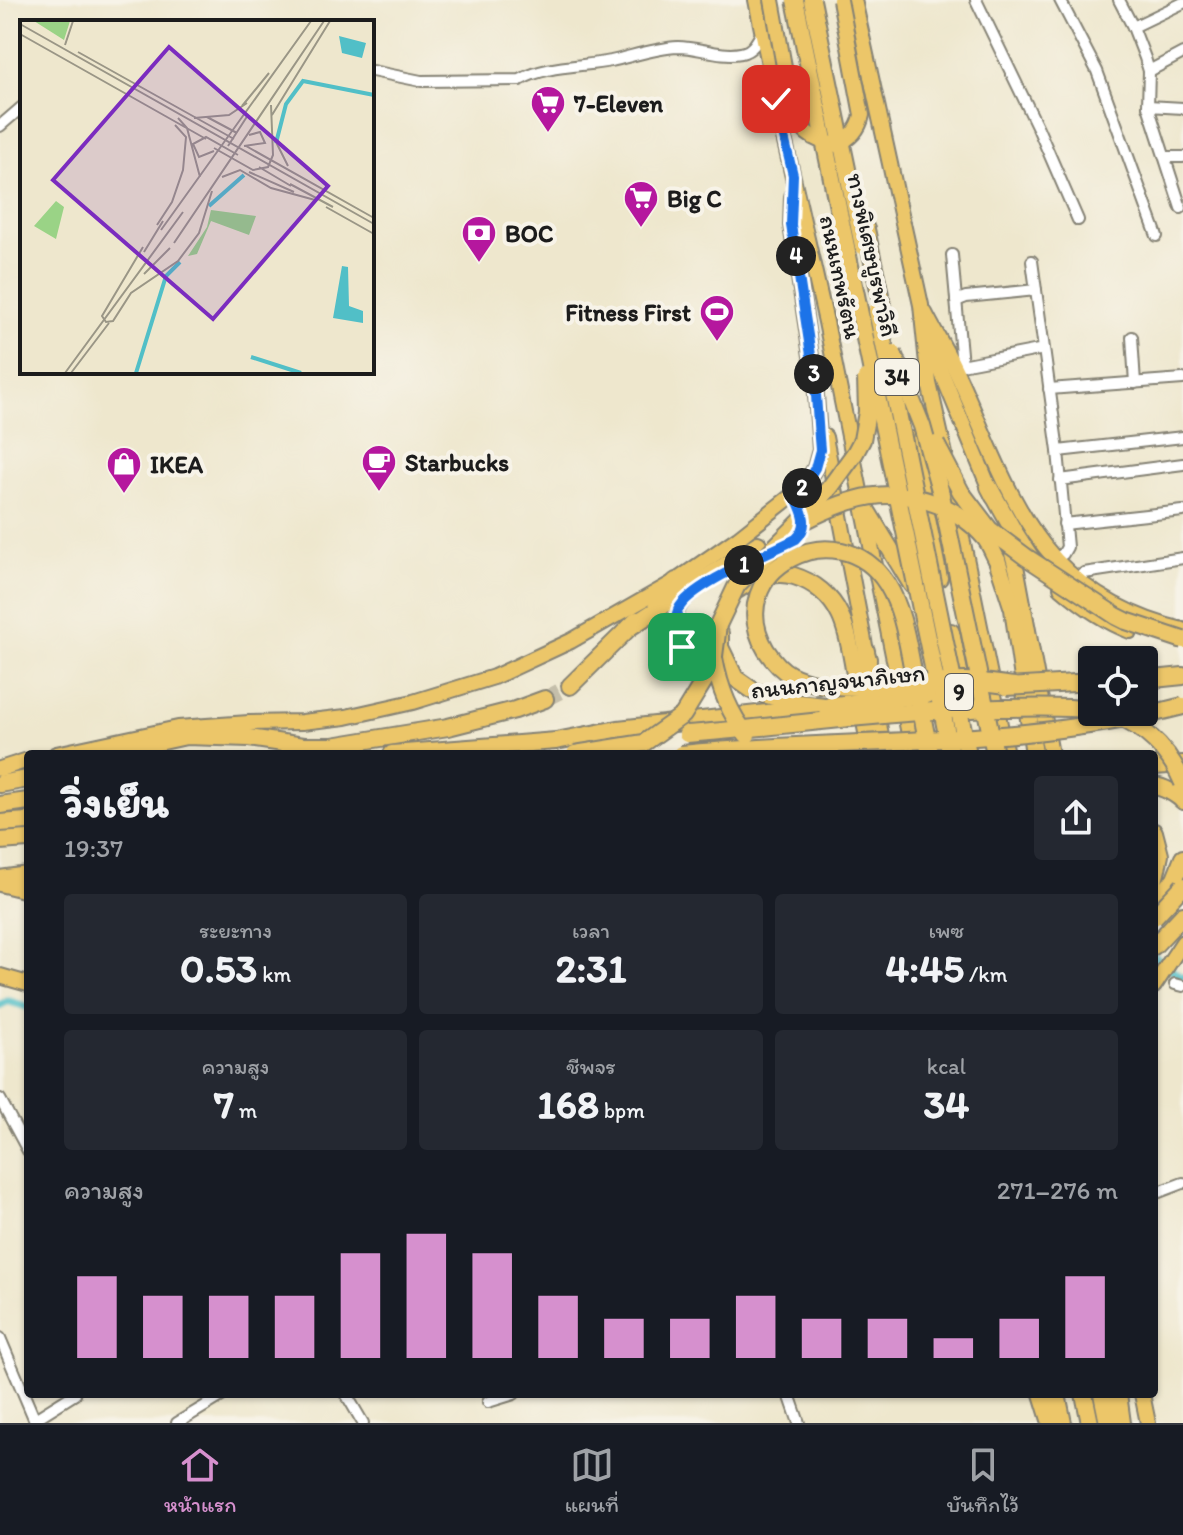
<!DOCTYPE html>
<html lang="th">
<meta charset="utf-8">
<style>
body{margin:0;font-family:Itim,"Playpen Sans Thai",sans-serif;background:#242831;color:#f1f3f6;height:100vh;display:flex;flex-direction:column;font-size:30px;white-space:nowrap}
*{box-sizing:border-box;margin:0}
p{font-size:26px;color:#9ea1a6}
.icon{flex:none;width:44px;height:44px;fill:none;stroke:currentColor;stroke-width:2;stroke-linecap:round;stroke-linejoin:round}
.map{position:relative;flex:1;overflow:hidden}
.details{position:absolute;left:24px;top:750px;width:1134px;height:648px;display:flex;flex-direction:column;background:#171b24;border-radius:8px;box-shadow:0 2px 6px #0004}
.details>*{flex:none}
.buttons{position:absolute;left:1078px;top:646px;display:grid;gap:16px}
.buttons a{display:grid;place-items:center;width:80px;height:80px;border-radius:8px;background:#171b24;box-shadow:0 2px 6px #0004;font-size:40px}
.pin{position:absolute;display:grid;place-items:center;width:68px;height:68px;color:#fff;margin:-34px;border-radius:16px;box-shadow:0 4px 12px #0006}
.km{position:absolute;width:40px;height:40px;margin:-20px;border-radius:50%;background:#222;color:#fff;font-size:22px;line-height:40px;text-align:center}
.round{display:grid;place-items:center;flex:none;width:84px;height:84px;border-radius:8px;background:#242831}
.overview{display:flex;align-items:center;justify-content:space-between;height:136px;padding:0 40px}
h1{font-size:44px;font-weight:700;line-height:60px}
.figures{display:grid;grid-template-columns:repeat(3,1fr);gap:12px;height:136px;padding:8px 40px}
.figures div{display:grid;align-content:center;border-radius:8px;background:#242831;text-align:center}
.figures b{font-size:40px;font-weight:700}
.figures small{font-size:22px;font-weight:400}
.figures p{font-size:22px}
.chart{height:224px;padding:16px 40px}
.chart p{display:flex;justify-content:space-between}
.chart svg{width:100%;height:144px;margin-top:8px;stroke:#d690ce;stroke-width:6}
.menu{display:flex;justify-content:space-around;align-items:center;height:112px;border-top:2px solid #363941;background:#171b24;font-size:22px;color:#9ea1a6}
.menu a{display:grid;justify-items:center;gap:4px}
.menu .on{color:#d690ce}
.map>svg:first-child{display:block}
</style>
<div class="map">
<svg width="1183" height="1423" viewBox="0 0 1183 1423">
<rect width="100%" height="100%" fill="#f7f3e8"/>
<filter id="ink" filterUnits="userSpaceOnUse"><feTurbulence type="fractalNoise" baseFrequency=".0125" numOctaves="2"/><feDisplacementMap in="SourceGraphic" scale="16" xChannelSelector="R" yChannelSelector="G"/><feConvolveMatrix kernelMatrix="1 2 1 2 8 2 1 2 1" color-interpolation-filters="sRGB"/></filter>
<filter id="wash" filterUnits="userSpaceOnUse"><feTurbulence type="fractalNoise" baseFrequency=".006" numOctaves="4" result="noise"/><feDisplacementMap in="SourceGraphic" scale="32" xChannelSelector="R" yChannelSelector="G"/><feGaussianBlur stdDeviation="1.8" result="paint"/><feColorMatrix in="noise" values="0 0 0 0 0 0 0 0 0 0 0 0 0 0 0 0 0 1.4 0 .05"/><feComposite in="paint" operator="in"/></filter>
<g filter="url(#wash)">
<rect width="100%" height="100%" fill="#eee7cd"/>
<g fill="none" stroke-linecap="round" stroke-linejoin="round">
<g stroke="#51bfc7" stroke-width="8">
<path d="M1154,956L1180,977H1183"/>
<path d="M0,1005L8,1001L28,1007"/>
</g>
</g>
</g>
<g filter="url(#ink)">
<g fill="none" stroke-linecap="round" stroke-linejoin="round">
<path stroke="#c4beaa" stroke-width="16" stroke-dasharray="16 8" stroke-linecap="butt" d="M545,699L570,686"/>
<defs>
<g id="minor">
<path d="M976,0L1038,128L1078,220"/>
<path d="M1060,0L1097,71L1157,236"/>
<path d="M1119,0L1133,27L1145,58L1149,71L1148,106L1181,208"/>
<path d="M1133,27L1183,3"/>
<path d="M372,71L421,81L520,80C546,65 581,67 611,61C633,56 656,48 678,47C699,47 720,57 741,53C752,51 757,42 762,32"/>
<path d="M1149,71L1183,53"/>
<path d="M1148,106L1183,108"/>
<path d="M0,126L22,107"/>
<path d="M1165,157H1183"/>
<path d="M952,255L962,365"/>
<path d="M1032,261L1058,451L1067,547L1063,554L1055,559"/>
<path d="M956,301L966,297L1036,290"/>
<path d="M1132,337L1135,383"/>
<path d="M956,366L1044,349"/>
<path d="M1049,389L1183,379"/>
<path d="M1058,451L1183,437"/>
<path d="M1060,480L1183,464"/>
<path d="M1064,524L1183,511"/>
<path d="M782,546C811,531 808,521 794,494"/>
<path d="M721,576L757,559"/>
<path d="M1076,579L1084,573L1183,558"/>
<path d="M691,672C682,643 662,615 694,593"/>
<path d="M1175,984L1183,986"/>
<path d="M0,1099L28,1151"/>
<path d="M1154,1194L1183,1183"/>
<path d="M0,1338L36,1423"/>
<path d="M346,1394L363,1423"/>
<path d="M789,1394L799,1423"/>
<path d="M488,1402L514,1394"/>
<path d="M35,1419L75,1394"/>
<path d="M177,1423L225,1394"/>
</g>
<g id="major">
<path d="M756,0L782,129L826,322L913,754"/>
<path d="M854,0L921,305L929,383L945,454"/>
<path d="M792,196L791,225L816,389"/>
<path d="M925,313C934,331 945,348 954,367C985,431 1007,506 1056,560C1089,596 1136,619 1183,630"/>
<path d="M929,342L993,497"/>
<path d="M825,437L866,651L869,659"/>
<path d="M950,479L1006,754"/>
<path d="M1009,543L1017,571L1051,754"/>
<path d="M56,754L178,728L249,723L302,722L346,717L413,702L494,677L571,641L676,581L738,538L804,486L815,468L820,450L815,381"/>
<path d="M0,769L28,760"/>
<path d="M0,976L28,984"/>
<path d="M1154,986L1183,942"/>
<path d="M1142,1394L1148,1423"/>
</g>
<g id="highway">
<path d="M866,229L886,323"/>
<path d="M911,440L939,578"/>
<path d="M989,487L1013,530L1033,561"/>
<path d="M864,506L912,585"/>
<path d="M997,560L1013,609L1034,754"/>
<path d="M1062,587C1083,605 1104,620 1130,630"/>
<path d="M737,590C754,578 773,570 794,576C814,582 831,596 840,615C848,631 851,652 854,669C860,697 866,725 871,754"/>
<path d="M656,601L676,581"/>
<path d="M630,627L758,544"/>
<path d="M951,632L963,691"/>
<path d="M720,633V647L735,678L755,692L798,703L825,706"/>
<path d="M866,651L883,754"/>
<path d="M1144,680L1183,676"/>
<path d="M570,686L637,620"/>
<path d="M114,754L145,745L186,736L249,738L303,746H332L448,727L515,710L545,699"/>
<path d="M392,754L556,741L618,729L804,709"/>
<path d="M1154,766L1183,764"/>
<path d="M0,784L28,779"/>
<path d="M1154,786C1163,787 1177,794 1183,801"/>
<path d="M0,805L28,801"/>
<path d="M0,823L28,821"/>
<path d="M1154,832L1160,855L1154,882"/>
<path d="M0,841L28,839"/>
<path d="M0,879L28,875"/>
<path d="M0,883L28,890"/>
<path d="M1154,906L1175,878L1183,858"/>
<path d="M1154,946L1183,915"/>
<path d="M1042,1394L1051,1423"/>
<path d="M1057,1394L1063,1423"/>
<path d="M1084,1394L1090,1423"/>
<path d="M1102,1394L1108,1423"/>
<path d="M1118,1394L1122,1423"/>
</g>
</defs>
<use href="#minor" stroke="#858274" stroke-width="14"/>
<use href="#major" stroke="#858274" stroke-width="18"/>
<use href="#highway" stroke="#858274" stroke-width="20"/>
<use href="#minor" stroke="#fff" stroke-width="10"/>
<use href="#major" stroke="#ecc669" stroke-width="14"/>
<use href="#highway" stroke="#ecc669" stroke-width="16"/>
<defs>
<path id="major-bridge" d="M772,0L791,105C797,130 812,141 837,145C850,138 859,130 862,115L840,0"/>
<g id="highway-bridge">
<path d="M795,0L951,754"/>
<path d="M812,0L863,246"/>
<path d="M877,311L968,754"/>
<path d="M893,353L922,426L940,490L995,754"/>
<path d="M936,444L961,492L990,530L1026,557L1116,616L1126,621L1183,640"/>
<path d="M806,520C851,497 890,485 939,505C956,512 973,523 985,538C990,544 993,553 997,560"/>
<path d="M714,658C719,686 728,712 747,735"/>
<path d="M1006,687L1092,682"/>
<path d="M825,706L927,695"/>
<path d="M1104,712C1141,723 1168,747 1183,783"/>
<path d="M687,734C791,726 895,710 1000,708C1031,708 1061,706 1092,710"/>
<path d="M575,754L644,743L683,715L705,679L714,656L718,625L737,585L800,522L831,486L855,453L862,440L867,412L866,378"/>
<path d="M681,754C848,737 1019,749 1183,706"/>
<path d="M930,754C924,726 919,698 913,671C907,641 903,610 887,584C838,507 719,571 766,650C772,659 781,670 791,675C833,697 917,682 965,681C981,681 998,684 1014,686"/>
<path d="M1154,917L1183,886"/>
</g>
</defs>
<use href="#major-bridge" stroke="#858274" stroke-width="18" stroke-linecap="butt"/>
<use href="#highway-bridge" stroke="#858274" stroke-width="20" stroke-linecap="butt"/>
<use href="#major-bridge" stroke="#ecc669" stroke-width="14"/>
<use href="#highway-bridge" stroke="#ecc669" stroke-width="16"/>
</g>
</g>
<g fill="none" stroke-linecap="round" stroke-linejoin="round" filter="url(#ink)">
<defs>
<path id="route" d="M682,647C679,636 673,621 678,610C689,585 769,553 796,539C811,525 802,510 794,494L804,486L815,468L820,450L819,438L815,381L791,225L793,175L782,129L776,99"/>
</defs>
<use href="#route" stroke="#fff" stroke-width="16"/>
<use href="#route" stroke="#1a73e8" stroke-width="10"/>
</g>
<defs>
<symbol id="supermarket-pin" viewBox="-11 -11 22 30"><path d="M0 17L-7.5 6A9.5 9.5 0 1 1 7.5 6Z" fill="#b5179e" stroke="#f7f3e8"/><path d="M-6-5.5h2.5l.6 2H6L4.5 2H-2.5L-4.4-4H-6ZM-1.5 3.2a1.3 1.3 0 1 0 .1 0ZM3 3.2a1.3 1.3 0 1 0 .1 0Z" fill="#fff"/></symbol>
<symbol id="bank-pin" viewBox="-11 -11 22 30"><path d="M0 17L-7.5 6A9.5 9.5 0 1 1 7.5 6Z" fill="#b5179e" stroke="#f7f3e8"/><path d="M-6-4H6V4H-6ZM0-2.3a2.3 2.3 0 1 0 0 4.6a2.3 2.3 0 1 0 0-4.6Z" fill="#fff"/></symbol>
<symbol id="stadium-pin" viewBox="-11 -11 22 30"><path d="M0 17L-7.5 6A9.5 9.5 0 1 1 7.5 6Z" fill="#b5179e" stroke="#f7f3e8"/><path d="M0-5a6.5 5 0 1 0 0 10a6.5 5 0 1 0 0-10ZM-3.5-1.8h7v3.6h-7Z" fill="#fff"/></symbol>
<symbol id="cafe-pin" viewBox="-11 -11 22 30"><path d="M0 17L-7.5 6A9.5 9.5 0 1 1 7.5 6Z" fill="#b5179e" stroke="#f7f3e8"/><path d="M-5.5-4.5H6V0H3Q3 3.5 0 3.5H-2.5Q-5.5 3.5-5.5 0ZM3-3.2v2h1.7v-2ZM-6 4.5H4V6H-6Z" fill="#fff"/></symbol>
<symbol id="shop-pin" viewBox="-11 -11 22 30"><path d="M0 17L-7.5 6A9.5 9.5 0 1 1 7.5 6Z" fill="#b5179e" stroke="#f7f3e8"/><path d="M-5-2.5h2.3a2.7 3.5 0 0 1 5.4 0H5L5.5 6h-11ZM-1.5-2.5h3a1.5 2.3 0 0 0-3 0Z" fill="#fff"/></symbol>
</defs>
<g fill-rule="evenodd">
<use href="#supermarket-pin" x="528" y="83" width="40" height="54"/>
<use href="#supermarket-pin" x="621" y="178" width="40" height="54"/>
<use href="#bank-pin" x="459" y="213" width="40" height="54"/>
<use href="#stadium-pin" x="697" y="292" width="40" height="54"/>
<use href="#cafe-pin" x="359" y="442" width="40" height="54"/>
<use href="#shop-pin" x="104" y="444" width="40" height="54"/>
</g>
<g text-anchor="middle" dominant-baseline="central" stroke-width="8" stroke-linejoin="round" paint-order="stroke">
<g fill="#f7f3e8" stroke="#5e5c59" stroke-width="2">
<rect x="875" y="359" width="44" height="36" rx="6"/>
<rect x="945" y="674" width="28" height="36" rx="6"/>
</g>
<g font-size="22" font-weight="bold" fill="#1c1c1c">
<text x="897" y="377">34</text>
<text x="959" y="692">9</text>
</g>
<g font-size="24" font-weight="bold" fill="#1c1c1c" stroke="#f7f3e8" text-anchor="start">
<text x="574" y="103">7-Eleven</text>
<text x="667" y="198">Big C</text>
<text x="505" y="233">BOC</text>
<text x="691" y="312" text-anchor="end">Fitness First</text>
<text x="405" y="462">Starbucks</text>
<text x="150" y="464">IKEA</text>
</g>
<g font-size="24" fill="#1c1c1c" stroke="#f7f3e8">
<text transform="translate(873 255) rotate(78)">ทางพิเศษบูรพาวิถี</text>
<text transform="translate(841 277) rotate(78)">ถนนเทพรัตน</text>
<text transform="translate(838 681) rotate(-6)">ถนนกาญจนาภิเษก</text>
</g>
</g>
<g transform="translate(20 20)">
<rect width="354" height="354" fill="#eee7cd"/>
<path d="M14,1H50L44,20ZM36,181L44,187L36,219L14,206ZM191,190L236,196L229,215L191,201L177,234L168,236L187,207Z" fill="#9ad386"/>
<path d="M319,16L346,23L342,38L322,33ZM322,246L328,247L329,286L343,291V303L313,298Z" fill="#51bfc7"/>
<path fill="none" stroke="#51bfc7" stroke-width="4" d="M354,29V60M256,123L266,84L283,61L354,75M189,186L224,155M231,337L281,353M116,353L146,256L160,242"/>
<path fill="none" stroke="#9a9686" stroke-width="2" d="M0,4L354,204M0,14L186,119M45,25L53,1M58,32L214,119M222,86L249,53M252,95L310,1M187,97L217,113M158,98L167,108L180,157M174,98L209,95L227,83M255,120L268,146M208,126L228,95M224,126L245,123L240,112L229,115M226,126L354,198M194,128L233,150L248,147L253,135L251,85M194,131L179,137L173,124L186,117L218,135M239,147L271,166M229,152L274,172M202,157L220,150L251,168L295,180M270,164L313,187M306,187L354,214M137,205L152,182L163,150L166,117L155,105M141,210L291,1M154,223L304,1M123,227L82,296L86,302L93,301L111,273L158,241L179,213L192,171M124,232L143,201M124,254L150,228M45,353L163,192M51,353L89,303"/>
<path fill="#7b2cbf" fill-opacity="0.15" stroke="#7b2cbf" stroke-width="4" d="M149,27L308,166L193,299L33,160Z"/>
<rect width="354" height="354" fill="none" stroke="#1c1c1c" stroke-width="4"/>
</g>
</svg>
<div class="buttons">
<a><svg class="icon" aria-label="locate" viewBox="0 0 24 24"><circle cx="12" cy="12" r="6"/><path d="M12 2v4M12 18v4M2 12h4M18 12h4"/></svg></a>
</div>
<div class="pin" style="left:682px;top:647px;background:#1e9e55"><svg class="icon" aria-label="arrive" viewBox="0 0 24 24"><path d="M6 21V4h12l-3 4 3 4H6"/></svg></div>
<div class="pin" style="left:776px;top:99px;background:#d93025"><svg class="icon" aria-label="check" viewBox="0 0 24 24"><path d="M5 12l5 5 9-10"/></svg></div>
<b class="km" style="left:744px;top:565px">1</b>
<b class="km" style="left:802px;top:488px">2</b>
<b class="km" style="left:814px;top:374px">3</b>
<b class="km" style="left:796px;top:256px">4</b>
<section class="details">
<div class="overview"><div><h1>วิ่งเย็น</h1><p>19:37</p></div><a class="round"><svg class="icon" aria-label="share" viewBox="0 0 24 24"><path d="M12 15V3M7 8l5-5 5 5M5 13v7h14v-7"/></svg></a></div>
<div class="figures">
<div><p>ระยะทาง</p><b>0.53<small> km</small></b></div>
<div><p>เวลา</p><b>2:31</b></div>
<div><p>เพซ</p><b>4:45<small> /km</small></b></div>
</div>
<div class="figures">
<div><p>ความสูง</p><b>7<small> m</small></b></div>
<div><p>ชีพจร</p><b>168<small> bpm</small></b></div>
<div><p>kcal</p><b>34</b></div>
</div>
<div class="chart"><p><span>ความสูง</span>271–276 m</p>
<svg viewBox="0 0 160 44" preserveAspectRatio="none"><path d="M5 44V19M15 44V25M25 44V25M35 44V25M45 44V12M55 44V6M65 44V12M75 44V25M85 44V32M95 44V32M105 44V25M115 44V32M125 44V32M135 44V38M145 44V32M155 44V19"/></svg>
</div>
</section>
</div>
<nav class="menu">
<a class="on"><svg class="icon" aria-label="home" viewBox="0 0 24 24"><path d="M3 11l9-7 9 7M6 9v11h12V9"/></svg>หน้าแรก</a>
<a><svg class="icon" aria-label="map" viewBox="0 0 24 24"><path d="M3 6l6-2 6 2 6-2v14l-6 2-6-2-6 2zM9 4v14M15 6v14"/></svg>แผนที่</a>
<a><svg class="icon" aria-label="saved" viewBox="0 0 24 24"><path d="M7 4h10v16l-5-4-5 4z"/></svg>บันทึกไว้</a>
</nav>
